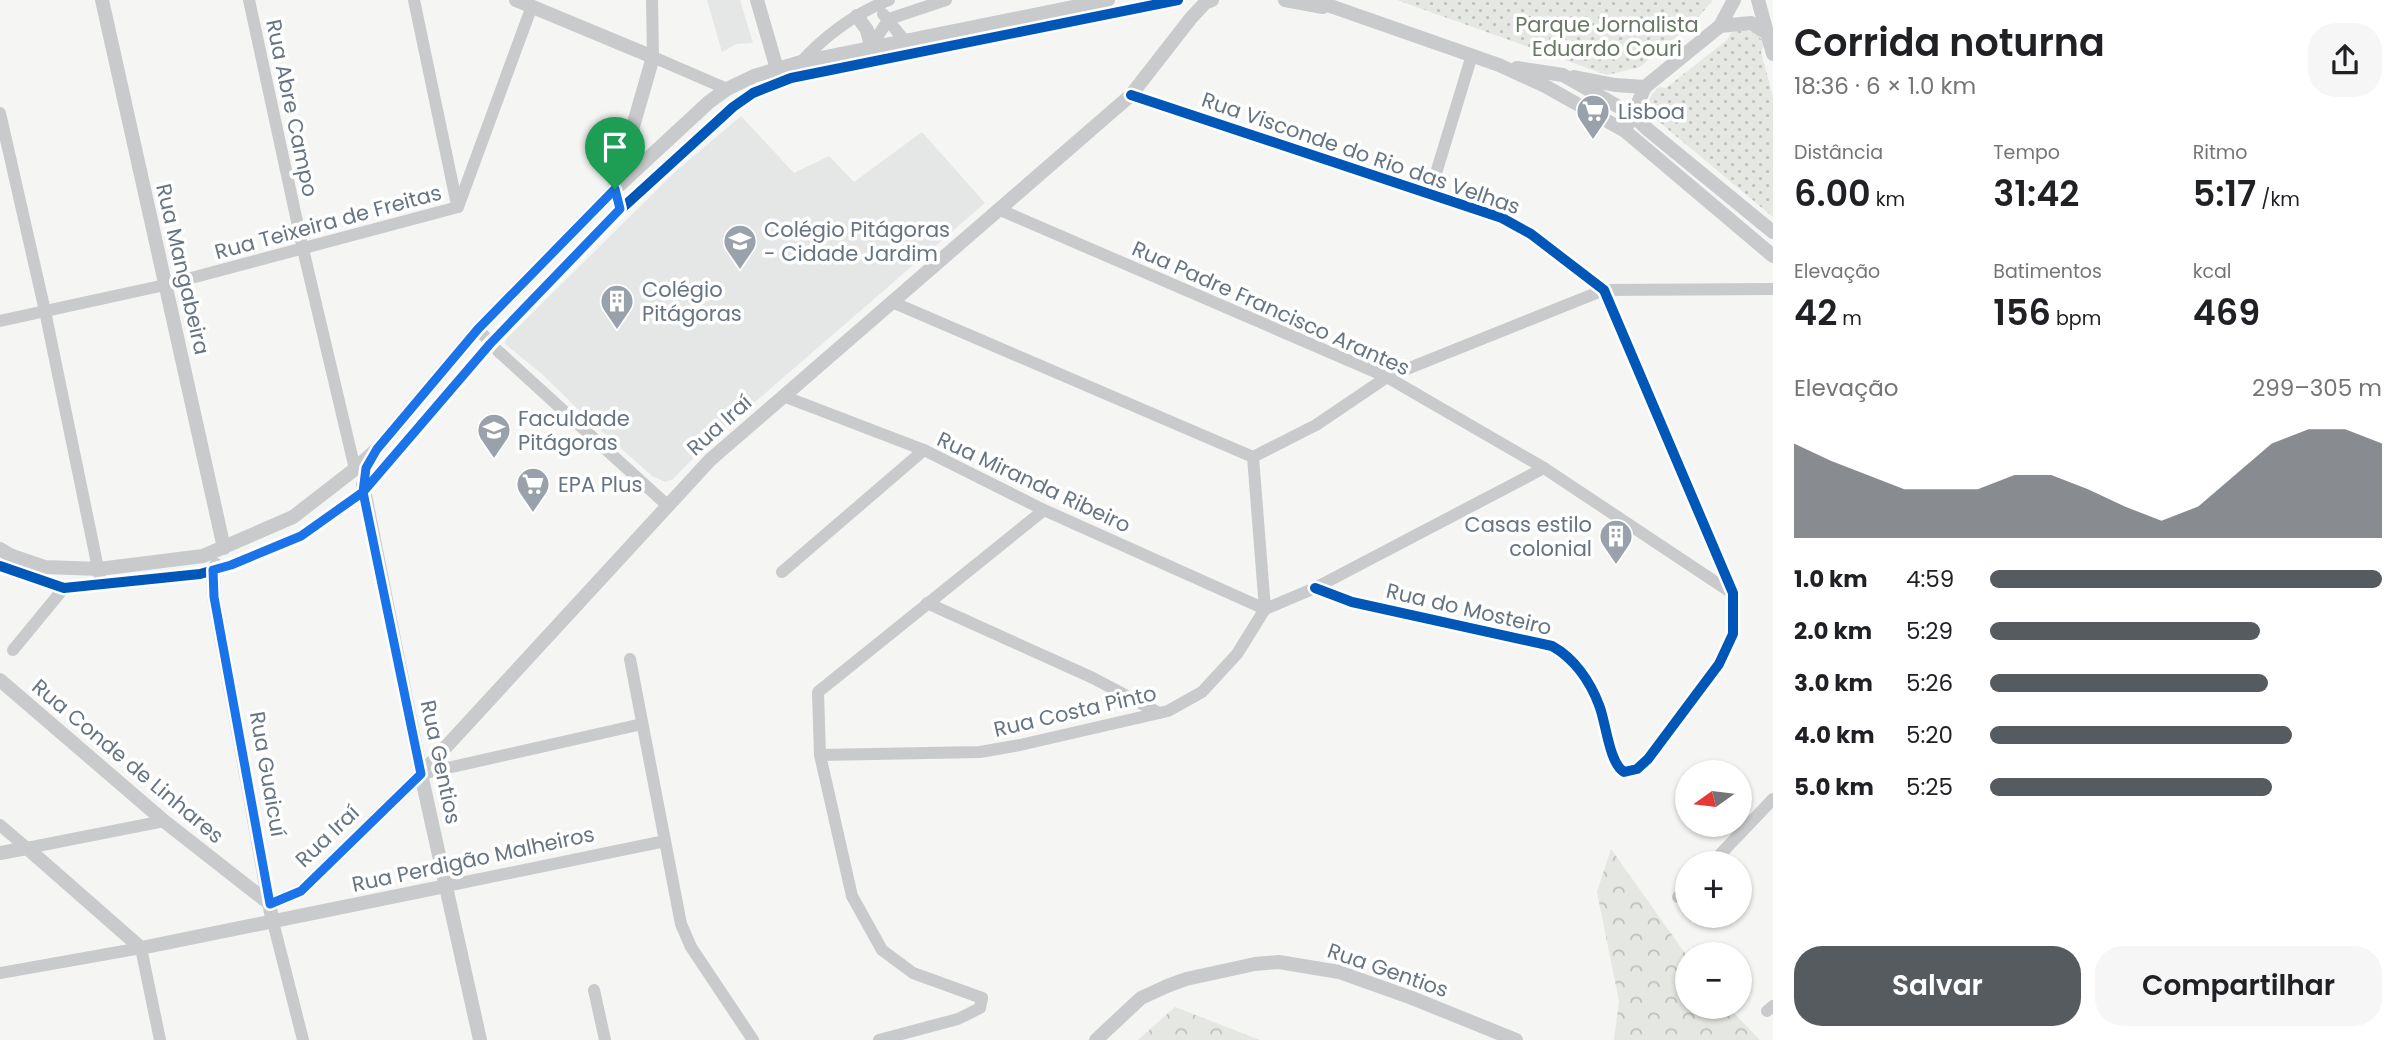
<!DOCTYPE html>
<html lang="pt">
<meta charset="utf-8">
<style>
body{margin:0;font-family:Poppins,sans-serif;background:#f6f6f6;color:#202124;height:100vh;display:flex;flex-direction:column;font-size:26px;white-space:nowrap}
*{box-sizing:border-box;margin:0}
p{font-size:23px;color:#757577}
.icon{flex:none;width:38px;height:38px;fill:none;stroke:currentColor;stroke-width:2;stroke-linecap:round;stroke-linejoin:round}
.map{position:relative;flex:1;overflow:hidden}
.details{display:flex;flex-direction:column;background:#fff;width:630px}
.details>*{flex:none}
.needle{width:46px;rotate:256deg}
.buttons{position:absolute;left:1675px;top:760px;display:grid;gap:14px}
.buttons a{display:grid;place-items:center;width:77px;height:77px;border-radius:50%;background:#fff;box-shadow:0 2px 5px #0004;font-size:35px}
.pin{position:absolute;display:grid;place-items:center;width:60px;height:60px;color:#fff;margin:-72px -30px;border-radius:50% 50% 50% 0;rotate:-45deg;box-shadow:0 0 7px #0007}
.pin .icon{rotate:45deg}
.round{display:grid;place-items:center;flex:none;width:74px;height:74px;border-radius:28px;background:#f6f6f6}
.headline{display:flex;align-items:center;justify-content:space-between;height:119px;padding:0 21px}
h1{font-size:38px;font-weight:600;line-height:52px}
.stats{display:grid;grid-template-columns:repeat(3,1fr);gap:10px;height:119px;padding:7px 21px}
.stats div{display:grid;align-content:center}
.stats b{font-size:35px;font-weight:600}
.stats small{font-size:19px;font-weight:400}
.stats p{font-size:19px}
.chart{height:196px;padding:14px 21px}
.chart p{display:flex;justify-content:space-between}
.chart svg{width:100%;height:126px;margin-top:7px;fill:#565b60;opacity:.7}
.action{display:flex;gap:14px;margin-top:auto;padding:14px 21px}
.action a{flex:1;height:80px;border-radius:28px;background:#565b60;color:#fff;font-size:28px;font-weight:600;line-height:80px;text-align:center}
.action a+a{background:#f6f6f6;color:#202124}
ul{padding:0 21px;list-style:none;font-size:23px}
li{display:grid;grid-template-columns:112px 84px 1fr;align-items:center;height:52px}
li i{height:18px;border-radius:9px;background:#565b60}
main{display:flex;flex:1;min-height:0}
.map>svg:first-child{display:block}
</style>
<main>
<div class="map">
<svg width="1773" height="1040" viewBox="0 0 1773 1040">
<defs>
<pattern id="forest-crowns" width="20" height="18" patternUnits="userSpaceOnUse" patternTransform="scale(1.75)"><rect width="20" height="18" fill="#e4e7e2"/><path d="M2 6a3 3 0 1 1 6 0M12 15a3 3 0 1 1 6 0" fill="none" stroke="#bdc0bd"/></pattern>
<pattern id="park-dots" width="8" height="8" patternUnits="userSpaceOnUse" patternTransform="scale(1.75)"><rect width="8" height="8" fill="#e4e7e2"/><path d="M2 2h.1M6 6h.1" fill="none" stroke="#bdc0bd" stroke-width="1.8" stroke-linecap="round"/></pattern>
</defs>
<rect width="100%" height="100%" fill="#f5f5f3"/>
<g fill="#e5e6e6">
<path d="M707,0H740L753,43L736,44L722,52Z"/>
<path d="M741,116L794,173L829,156L854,182L922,132L985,203L711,440L673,479L665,482L652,476L589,420L542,374L505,344L506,339L676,171Z"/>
</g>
<g fill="url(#forest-crowns)">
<path d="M1611,849L1687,956V1006H1727L1760,1040H1614L1619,1001L1597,892Z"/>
<path d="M1175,1007L1260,1040H1138Z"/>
</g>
<g fill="url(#park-dots)">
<path d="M1397,0H1713L1695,21L1640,67L1607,75Z"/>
<path d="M1743,29L1757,34L1765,44L1761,52L1773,97V217L1646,111C1647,101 1652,92 1659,87L1666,88L1727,40L1731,33Z"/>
</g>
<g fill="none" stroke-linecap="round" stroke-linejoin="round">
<g stroke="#c9cacb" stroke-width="12">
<path d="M249,0L303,249L355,469"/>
<path d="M414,0L457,205"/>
<path d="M652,0L653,57L727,89"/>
<path d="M883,14L904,40"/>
<path d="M871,46L889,19L946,0"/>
<path d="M801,62C825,36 856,13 889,0"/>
<path d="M1131,95L1502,218L1531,234L1604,290L1733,593V634L1719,664L1648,759L1637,769L1624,772C1609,763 1606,722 1599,705C1590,681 1574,658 1552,646L1352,602L1315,588"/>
<path d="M0,113L45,311L100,578"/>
<path d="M1430,193L1472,55"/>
<path d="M458,207L532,6"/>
<path d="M998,209L1387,377L1544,468L1732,593"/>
<path d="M892,302L1253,457"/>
<path d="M0,321L165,285L458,207"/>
<path d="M478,329L498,351L667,505"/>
<path d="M783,396L924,450L1044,510L1265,609L1315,588L1544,468"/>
<path d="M1253,457L1316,425L1387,377L1604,290L1773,289"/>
<path d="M782,572L924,450"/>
<path d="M927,603L1093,678L1159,713"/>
<path d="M13,650L64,588"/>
<path d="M630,659L681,924L691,947L753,1040"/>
<path d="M820,755L980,752L1020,745L1168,711L1202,692L1237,654L1265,609L1253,457"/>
<path d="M421,774L642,724"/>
<path d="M0,825L27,848L164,821"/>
<path d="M1712,863L1773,799"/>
<path d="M446,886L665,841"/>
<path d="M1678,897L1687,888"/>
<path d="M273,922L303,1040"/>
<path d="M0,973L141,948L160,1040"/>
<path d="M594,990L605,1040"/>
<path d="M1767,1011L1773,1006"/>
<path d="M879,1040L958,1019L980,1008L982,998L913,973L882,950L852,896L820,755L818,692L1044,510"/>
</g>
<g stroke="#c9cacb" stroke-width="14">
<path d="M102,0L224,548"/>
<path d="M516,0L653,57L615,189"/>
<path d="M757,0L777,69"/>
<path d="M1285,0L1323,7"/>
<path d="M1313,0L1499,65L1545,86L1625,131L1773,256"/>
<path d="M1758,0L1773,54"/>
<path d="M857,16L867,30L871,46"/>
<path d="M1720,26L1751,23L1767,33"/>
<path d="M1517,68L1563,75L1633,115L1646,128L1773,232"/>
<path d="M1574,77L1615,85L1645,87"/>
<path d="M1629,123L1645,87L1720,26L1734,0"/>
<path d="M363,485L421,774L480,1040"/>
<path d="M0,549L10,555L45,567L99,569L203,556L293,517L355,469L377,449L478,329L615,189L709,102L727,89L754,76L801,62L1108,0"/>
<path d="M216,565L213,570L214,597L271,913"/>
<path d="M0,566L64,588L200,574L231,565L301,536L363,492L490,344L620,210L733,107L753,93L791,78L1178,0"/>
<path d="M0,680L164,821L270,904"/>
<path d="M0,853L27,848L141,948L446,886"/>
<path d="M270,904L301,891L421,774L710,460L1131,95L1191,18L1206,2L1212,0"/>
<path d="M1096,1040L1141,998L1167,986L1186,979L1255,964L1279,962L1339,972L1412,998L1516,1040"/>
</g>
<defs>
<g id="cycleway">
<path d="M1131,95L1502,218L1531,234L1604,290L1733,593V634L1719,664L1648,759L1637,769L1624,772C1609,763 1606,722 1599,705C1590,681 1574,658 1552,646L1352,602L1315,588"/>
<path d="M0,566L64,588L200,574L231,565L301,536L363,492L490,344L620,210L733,107L753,93L791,78L1178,0"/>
</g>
</defs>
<use href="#cycleway" stroke="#fff" stroke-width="15"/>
<use href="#cycleway" stroke="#0057b8" stroke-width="10"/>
</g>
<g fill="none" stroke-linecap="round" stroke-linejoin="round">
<defs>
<path id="route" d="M615,189L478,329L377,449L366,468L363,492L421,774L301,891L270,904L214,597L213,570L231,565L301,536L363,492L490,344L620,209L615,189"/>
</defs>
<use href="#route" stroke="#fff" stroke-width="14"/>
<use href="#route" stroke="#1a73e8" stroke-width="9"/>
</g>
<defs>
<symbol id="supermarket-pin" viewBox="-11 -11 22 30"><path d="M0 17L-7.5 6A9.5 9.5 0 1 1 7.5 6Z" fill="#99a2aa" stroke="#fff"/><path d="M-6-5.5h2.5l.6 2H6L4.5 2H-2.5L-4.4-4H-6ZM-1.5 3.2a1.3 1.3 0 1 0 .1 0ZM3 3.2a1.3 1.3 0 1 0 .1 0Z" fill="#fff"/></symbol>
<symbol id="school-pin" viewBox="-11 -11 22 30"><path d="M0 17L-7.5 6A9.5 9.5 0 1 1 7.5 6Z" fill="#99a2aa" stroke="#fff"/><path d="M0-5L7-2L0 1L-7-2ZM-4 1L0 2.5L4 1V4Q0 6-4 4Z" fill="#fff"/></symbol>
<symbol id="building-pin" viewBox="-11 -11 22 30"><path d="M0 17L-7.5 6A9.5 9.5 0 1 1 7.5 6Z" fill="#99a2aa" stroke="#fff"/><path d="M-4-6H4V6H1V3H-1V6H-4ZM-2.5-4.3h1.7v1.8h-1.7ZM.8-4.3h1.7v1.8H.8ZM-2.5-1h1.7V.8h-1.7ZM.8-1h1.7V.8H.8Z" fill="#fff"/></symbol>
<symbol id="university-pin" viewBox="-11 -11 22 30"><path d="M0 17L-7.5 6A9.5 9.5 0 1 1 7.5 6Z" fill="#99a2aa" stroke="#fff"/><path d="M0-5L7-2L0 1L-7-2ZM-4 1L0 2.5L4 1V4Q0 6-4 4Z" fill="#fff"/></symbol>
</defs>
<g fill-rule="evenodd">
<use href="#supermarket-pin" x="1574" y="92" width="38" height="52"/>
<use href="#school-pin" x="721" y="222" width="38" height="52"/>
<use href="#building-pin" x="598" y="282" width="38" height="52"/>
<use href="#university-pin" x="475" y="411" width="38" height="52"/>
<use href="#supermarket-pin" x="514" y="465" width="38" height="52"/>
<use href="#building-pin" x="1597" y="517" width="38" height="52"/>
</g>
<g text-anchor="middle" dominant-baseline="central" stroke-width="7" stroke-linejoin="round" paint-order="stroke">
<g font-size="21" fill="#697965" stroke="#fff">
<text x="1607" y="24">Parque Jornalista<tspan x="1607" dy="24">Eduardo Couri</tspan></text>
</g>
<g font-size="21" fill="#677582" stroke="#fff">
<text transform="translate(292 108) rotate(78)">Rua Abre Campo</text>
<text transform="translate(1361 153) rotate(19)">Rua Visconde do Rio das Velhas</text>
<text transform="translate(328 222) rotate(-15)">Rua Teixeira de Freitas</text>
<text transform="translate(183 269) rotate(77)">Rua Mangabeira</text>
<text transform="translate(1271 308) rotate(24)">Rua Padre Francisco Arantes</text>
<text transform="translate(719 425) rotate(-42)">Rua Iraí</text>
<text transform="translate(1034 482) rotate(25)">Rua Miranda Ribeiro</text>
<text transform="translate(1469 609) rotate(13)">Rua do Mosteiro</text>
<text transform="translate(1075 711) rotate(-13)">Rua Costa Pinto</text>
<text transform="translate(128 761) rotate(40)">Rua Conde de Linhares</text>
<text transform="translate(441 762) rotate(78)">Rua Gentios</text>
<text transform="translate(268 774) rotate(80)">Rua Guaicuí</text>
<text transform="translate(327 836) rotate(-44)">Rua Iraí</text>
<text transform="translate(473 859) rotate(-12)">Rua Perdigão Malheiros</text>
<text transform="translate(1388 970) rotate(19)">Rua Gentios</text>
</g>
<g font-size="21" fill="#677582" stroke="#fff" text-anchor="start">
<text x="1618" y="111">Lisboa</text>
<text x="764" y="229">Colégio Pitágoras<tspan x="764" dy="24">- Cidade Jardim</tspan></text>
<text x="642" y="289">Colégio<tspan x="642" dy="24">Pitágoras</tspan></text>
<text x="518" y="418">Faculdade<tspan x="518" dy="24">Pitágoras</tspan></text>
<text x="558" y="484">EPA Plus</text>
<text x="1592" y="524" text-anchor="end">Casas estilo<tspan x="1592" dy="24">colonial</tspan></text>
</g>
</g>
</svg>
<div class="buttons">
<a><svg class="needle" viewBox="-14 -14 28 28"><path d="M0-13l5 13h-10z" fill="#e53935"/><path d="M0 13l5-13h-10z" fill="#757577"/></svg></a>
<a>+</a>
<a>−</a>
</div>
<div class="pin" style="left:615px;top:189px;background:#1e9e55"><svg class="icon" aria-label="arrive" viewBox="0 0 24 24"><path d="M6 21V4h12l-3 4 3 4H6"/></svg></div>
</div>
<section class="details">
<div class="headline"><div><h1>Corrida noturna</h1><p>18:36 · 6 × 1.0 km</p></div><a class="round"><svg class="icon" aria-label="share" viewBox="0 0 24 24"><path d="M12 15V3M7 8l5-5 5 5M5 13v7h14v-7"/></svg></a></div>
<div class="stats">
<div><p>Distância</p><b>6.00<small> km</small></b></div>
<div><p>Tempo</p><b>31:42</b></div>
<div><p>Ritmo</p><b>5:17<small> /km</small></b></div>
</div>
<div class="stats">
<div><p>Elevação</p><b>42<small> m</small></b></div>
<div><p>Batimentos</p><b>156<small> bpm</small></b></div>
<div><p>kcal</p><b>469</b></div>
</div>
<div class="chart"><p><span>Elevação</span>299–305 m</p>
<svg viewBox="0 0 160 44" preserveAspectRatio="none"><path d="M0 44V11L10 17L20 22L30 27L40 27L50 27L60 22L70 22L80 27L90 33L100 38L110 33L120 22L130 11L140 6L150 6L160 11V44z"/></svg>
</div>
<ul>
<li><b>1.0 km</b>4:59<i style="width:100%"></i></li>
<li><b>2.0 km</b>5:29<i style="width:69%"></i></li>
<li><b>3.0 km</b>5:26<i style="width:71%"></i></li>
<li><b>4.0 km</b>5:20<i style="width:77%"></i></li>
<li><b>5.0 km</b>5:25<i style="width:72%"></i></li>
</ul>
<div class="action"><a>Salvar</a><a>Compartilhar</a></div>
</section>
</main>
